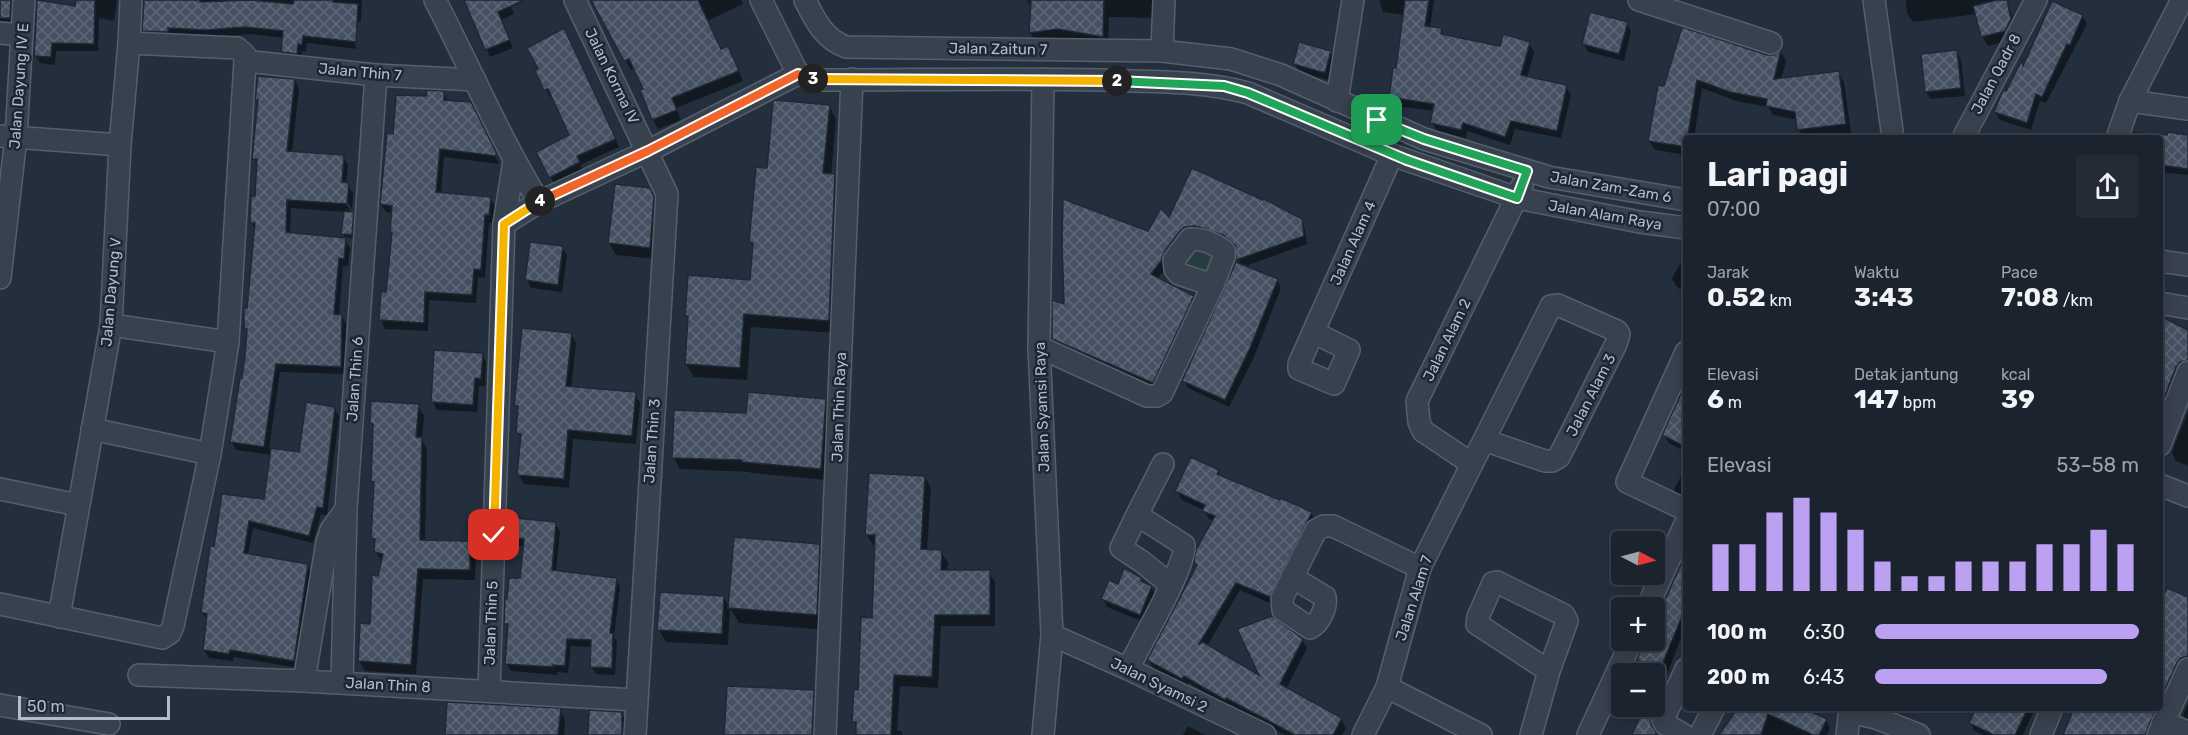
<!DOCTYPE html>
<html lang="id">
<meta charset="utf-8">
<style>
body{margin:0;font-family:Rubik,sans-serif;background:#242b36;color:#f1f3f6;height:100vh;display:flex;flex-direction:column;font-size:22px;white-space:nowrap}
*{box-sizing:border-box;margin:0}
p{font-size:20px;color:#a0a4aa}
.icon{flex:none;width:33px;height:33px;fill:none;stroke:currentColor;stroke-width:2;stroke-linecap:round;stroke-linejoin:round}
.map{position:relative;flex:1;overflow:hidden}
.panel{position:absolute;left:1683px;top:135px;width:480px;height:576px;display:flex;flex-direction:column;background:#1b232e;border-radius:6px;box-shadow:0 3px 15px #0003,0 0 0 2px #39404a}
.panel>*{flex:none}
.needle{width:39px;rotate:96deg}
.tools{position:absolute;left:1611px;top:531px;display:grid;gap:12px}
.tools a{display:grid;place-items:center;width:54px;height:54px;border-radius:6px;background:#1b232e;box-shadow:0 3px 15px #0003,0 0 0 2px #39404a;font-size:30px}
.scale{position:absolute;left:18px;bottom:15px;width:152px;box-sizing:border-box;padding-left:6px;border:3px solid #b4bcc9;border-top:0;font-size:16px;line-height:21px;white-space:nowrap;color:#b4bcc9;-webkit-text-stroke:4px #1d2633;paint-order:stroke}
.pin{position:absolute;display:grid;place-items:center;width:51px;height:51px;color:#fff;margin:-26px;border-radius:12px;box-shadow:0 3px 9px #0006}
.km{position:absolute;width:30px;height:30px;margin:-15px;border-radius:50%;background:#222;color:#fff;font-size:16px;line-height:30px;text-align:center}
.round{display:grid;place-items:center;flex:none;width:63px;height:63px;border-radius:6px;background:#242b36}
.headline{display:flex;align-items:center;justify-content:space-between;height:102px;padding:0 24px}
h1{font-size:33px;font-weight:700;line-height:45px}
.metrics{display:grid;grid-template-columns:repeat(3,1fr);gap:9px;height:102px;padding:6px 24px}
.metrics div{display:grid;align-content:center}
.metrics b{font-size:26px;font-weight:700}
.metrics small{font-size:16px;font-weight:400}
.metrics p{font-size:16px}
.chart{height:168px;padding:12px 24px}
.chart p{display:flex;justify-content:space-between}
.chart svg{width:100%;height:108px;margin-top:6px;stroke:#bca0f2;stroke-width:6}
ul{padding:0 24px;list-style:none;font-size:20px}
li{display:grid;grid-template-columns:96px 72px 1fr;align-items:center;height:45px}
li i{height:15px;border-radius:8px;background:#bca0f2}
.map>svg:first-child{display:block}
</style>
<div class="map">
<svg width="2188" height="735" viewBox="0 0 2188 735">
<defs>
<pattern id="building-cross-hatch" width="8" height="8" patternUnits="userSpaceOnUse" patternTransform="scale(1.5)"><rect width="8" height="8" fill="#455162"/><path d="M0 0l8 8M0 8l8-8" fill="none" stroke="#5d6877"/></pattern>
</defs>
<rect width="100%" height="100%" fill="#242f3e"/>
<path fill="#263c3f" d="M1190,239L1224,251L1211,278L1175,269Z"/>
<g fill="#0007">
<path d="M0,0H12L16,6L14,26L0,25Z"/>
<path d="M77,0H117L114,21L99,18L98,51H56L55,65L40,63L35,55L76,7Z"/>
<path d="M145,0H362L361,21L348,28L357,49L307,43L306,52L302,51L301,61L287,59L282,52L284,38L250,34L212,38H148L144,30Z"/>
<path d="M466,0H508L514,14L501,20L513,48L490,57Z"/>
<path d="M592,0H741L743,4L707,21L722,51L728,48L743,81L676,108L681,120L658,129L653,119L645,90L635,68L631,70Z"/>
<path d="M1027,0H1154V18L1109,17L1108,46L1064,38L1036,42L1030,33L1032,9Z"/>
<path d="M1379,0H1434L1430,28L1441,29L1445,36L1501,48L1529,43L1534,52L1527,78L1566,87L1571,95L1561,138L1515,129L1510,145L1467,131L1466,138L1437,131L1432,122L1434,111L1395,106L1390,97L1398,70L1405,15L1383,12Z"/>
<path d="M1906,0H2005L2010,9L2016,29L2010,40L1988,46L1982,36L1977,14L1913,22L1907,13Z"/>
<path d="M2082,16L2087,24L2046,103L2040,101L2031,130L2000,120L1995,112L2022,63L2024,67Z"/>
<path d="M1627,24L1631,31L1624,61L1588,52L1584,44Z"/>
<path d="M568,38L619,147L580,165L583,170L555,185L538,153L571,136L553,96L550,97L537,72Z"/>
<path d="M1330,52L1335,60L1329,80L1299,72L1295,64Z"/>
<path d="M1781,52L1786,61L1781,80L1838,72L1844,82L1851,133L1804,138L1799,130L1798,120L1773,115L1768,107L1736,101L1702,88L1694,138H1686V155L1655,150L1649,141L1666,88L1767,57H1775Z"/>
<path d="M1957,52L1961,60L1965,96L1931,99L1926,92Z"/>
<path d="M295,81L299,89L292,152L343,156L348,165L346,184L353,193L352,209L345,197L342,199L355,217L353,238L345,237L343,234L345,212L291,208L290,234L345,240L350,248L348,266H343L339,316H342L346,324L345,374L280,372L269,449L300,453L334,408L339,416L327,515L321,514L313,543L253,528L248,555L307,566L312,573L298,668L234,657L233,661L209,658L204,650L207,620L202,612L216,548L265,501L271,455L236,450L231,442L243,380L248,333L245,328L256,230L251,222L257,197L258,166L254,158L259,104L257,99Z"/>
<path d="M443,93L449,102L475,112L499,164L444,157L441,194L490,198L495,206L494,223H489L485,278L478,277L476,303L429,300L428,331L385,329L381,320L382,293H387L393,235L391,232L393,213L386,212L381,204L395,135L428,98Z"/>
<path d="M829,106L836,119L831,175L834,176L842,189L836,333L751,327L747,380L694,377L686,364L689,320L686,316L751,282L754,248L750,242L768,170Z"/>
<path d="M2134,132L2188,137V175L2161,172L2160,176V138H2132Z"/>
<path d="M649,189L656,202V259L616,255L609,243Z"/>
<path d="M1169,219L1301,221L1305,229L1307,244L1243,267L1277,280L1281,288L1254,357L1229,407L1188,388L1184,381L1241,266L1238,260L1237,249L1233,245L1212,236L1165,270L1157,279L1193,297L1197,305L1157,390L1058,347L1053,338L1066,306L1149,233Z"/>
<path d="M562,248L567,255L562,292L531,288L527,280Z"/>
<path d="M1686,254V292L1676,286L1672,278Z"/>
<path d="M2160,320L2188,332V369L2160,430Z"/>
<path d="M571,334L576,343L571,388L635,394L640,403L636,444L573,439L569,488L524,484L519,475L522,440L518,433L519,411L516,405Z"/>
<path d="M482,354L486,362L485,386H479L477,412L437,410L433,402Z"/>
<path d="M1686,386V452L1669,443L1664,435Z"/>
<path d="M825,400L832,412L827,480L751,473L750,472L680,469L673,457L748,415Z"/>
<path d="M418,406L424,416L422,440L427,449L425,542L470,543L476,553L475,580L423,579L416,674L365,671L359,661L372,625L382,563L376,552V544L373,538L376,486L373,481L375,429L371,423Z"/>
<path d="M2188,411V466L2176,461L2172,452Z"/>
<path d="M1686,468V501L1678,497L1674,489Z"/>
<path d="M1218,471L1222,478L1311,513L1315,521L1274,605L1240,590L1207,646L1263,679L1302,640L1307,648L1286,689L1341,719L1346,728L1342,735H1285L1231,705L1230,707L1189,683L1187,686L1153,669L1149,660L1198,568L1195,563L1214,521L1209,519L1204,510L1182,500L1177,491Z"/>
<path d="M925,477L931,488L927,551L941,552L948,563L947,572H989L995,582V626H941L938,688L900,686L897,731H901L903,735H857L858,728L854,722L873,619L876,545H873L866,534Z"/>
<path d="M555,523L560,531L556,572L616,579L620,587L614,637L617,642L615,675L596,674L591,666L592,647L571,646L568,673L557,672V675L511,671L506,663L509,629L505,623L521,580L525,546H519L515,538Z"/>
<path d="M735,539L819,546L828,561L825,630L739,623L730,608L728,645L666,642L659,630L724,598L730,608Z"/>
<path d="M1686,563V625L1666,677L1643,667L1638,660L1654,640L1660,615Z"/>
<path d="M1141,579L1144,584L1151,587L1155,595L1144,622L1107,607L1103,599L1119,586Z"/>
<path d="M2188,599V666L2152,735H2064L2076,708H2160V609Z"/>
<path d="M813,692L822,707L821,735H726Z"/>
<path d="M2188,703V724L2183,715Z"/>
<path d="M1739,708H1815L1813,714L1826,720L1830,728L1827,735H1721Z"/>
<path d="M1978,708H2035L2023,735H1983L1975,731L1970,723Z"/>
<path d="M560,710L565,719L564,735H447Z"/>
<path d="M621,713L626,721L625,735H590Z"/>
<path d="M1188,726L1205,735H1183Z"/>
</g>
<g fill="url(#building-cross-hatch)" stroke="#1f2835" stroke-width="1.5">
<path d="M0,0H11L10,18H0Z"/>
<path d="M37,0L75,6L76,0H95L94,44L52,43L51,57L34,56Z"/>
<path d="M144,0H200V2L250,0L293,4L294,0H333V2L358,4L356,42L303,36L302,45L298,44L297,54L281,52L283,31L245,27L207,30L168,28V32L142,31Z"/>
<path d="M464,0H524L498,12L510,40L485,50Z"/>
<path d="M591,0H698L721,49L728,46L739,71L672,98L677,110L652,120L640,90L643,89L629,59L624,61Z"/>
<path d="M1031,0H1104L1103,37L1058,29L1029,33Z"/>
<path d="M1405,0H1429L1425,26L1442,28L1441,34L1500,46L1503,34L1530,42L1521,75L1567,85L1557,131L1511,121L1505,137L1463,123L1461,130L1430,123L1434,104L1389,97L1393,68H1396Z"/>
<path d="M1997,0H2007L2011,19L2005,31L1981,37L1973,6Z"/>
<path d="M2052,1L2083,15L2070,45L2067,44L2042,97L2036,94L2027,123L1994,112L2003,90L2006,91L2022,60L2023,66Z"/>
<path d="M1590,12L1628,22L1619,54L1582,44Z"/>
<path d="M1682,27L1767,55H1774L1781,50L1774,79L1839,71L1846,124L1797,130L1795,112L1766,106L1767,99L1730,92L1697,80L1686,147L1648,141L1658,85L1664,86Z"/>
<path d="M564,28L616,139L577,156L580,162L549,178L536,152L569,135L548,89L544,90L535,71L538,69L527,48Z"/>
<path d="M1299,42L1331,51L1325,73L1293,64Z"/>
<path d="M1957,50L1961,88L1925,92L1921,54Z"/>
<path d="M258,76L295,79L287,151L344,155L342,182L349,183L347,204L287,200L286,232L346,238L344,259L339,258L334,314L342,315L341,367L276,364L264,447L230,442L240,378H242L245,355L247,329H244V308H247L255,223H250L251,196H255L257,159H252L258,100H255Z"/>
<path d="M427,90L444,91V100L471,102L496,152V156L440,149L436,192L491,197L489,215H485L481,270L474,269L472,295L425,292L424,323L379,320L381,291L386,292L392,232H390L392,206L380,204L387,133L393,134L396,95L426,96Z"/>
<path d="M775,100L830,105L823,173L835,174L829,321L744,314L740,368L685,364L688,316H685L688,275L750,280L753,243L749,242L756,167L767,168L773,101Z"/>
<path d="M2167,132L2188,135V169L2160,165V134L2167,135Z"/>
<path d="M1192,168L1263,200L1264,199L1302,219L1304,236L1236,260L1235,245L1223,235L1196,226L1185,227L1180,231L1164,252L1161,261L1151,274L1194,296L1153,383L1052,339V300L1064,304L1062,243L1063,199L1148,231L1161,208L1169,217Z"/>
<path d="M615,184L650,188L654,197L650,248L608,243Z"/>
<path d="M344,211L354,212L352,235L341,234Z"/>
<path d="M530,242L563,246L558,285L525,280Z"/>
<path d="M1236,262L1278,279L1250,348L1225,400L1182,381Z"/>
<path d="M2160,316L2188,330V360L2180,362L2176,367L2160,409Z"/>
<path d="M522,328L572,333L566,386L636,392L632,436L568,430L564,479L517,475L521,434L516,433L518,406H514Z"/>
<path d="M434,350L483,353L481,379L475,378L473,405L431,402Z"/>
<path d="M1686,383V447L1662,435Z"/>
<path d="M748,392L826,399L821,469L742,462V460L672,458L674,410L746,413Z"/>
<path d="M371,401L419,404L416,437H422L420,540L470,541V570L418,569L411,665L358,661L360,623L370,624L372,575L378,576L383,554L374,552L375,539L371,538L374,482L371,481L373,424L370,423Z"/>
<path d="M306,402L335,407L323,508L317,507L309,536L249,521L244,553L308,564L294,661L230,650L229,654L203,650L207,614L201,612L210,546H214L222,494L264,499L271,448L299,452Z"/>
<path d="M1191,457L1219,470L1217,474L1280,500L1281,498L1312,512L1270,597L1236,583L1199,644L1203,642L1259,675L1237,629L1272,616L1303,639L1280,684L1342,718L1333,735H1295L1226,698L1225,700L1184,676L1182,679L1147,660L1197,565L1194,563L1196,550L1215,516L1202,511L1205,505L1175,491Z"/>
<path d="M869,473L925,476L921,549L942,550L941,570H990V615H935L932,677L894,675L891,735H856V722H852L854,689L858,690L861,617L872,618L875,535H865Z"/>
<path d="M515,518L556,522L552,570L617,578L610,633H613L612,668L590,667L591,640L567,639L565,666L553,665V667L505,664L508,624H504L505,599H507L509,578H520L524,539L513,538Z"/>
<path d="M734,537L820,544L817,615L728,608Z"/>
<path d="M1686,553V607L1654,684V667L1637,660L1644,640H1654V618L1659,613Z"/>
<path d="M1124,568L1142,578L1141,581L1152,586L1140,615L1101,599L1109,580L1118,584Z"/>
<path d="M2167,588L2188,597V656L2181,658L2177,663L2160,700V605Z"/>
<path d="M660,592L724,596L722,634L657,630Z"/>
<path d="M727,686L814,690L812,735H724Z"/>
<path d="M447,702L561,708L558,735H445Z"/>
<path d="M1738,708H1803L1827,719L1819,735H1813L1768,714L1761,735H1719Z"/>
<path d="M1976,708H2028L2015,735H1994L1969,723Z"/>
<path d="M2074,708H2156L2145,735H2063Z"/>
<path d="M589,710L622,712V735H588Z"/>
<path d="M1641,714L1651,718V725L1656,732L1655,735H1632Z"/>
</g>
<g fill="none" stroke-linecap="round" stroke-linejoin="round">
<defs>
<g id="minor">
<path d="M435,0C470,67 499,137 539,202"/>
<path d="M575,0L667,194L635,735"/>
<path d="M761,0L798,74"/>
<path d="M805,0C815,20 824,39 846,47L1162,51L1231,59L1281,75L1424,139L1549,177L1686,200"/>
<path d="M1639,0L1771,43"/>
<path d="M1874,0L1893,138"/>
<path d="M0,33L22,35"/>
<path d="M1162,51L1164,0"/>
<path d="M245,61L376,75L475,80"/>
<path d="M798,74L812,79L823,80C916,80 1010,78 1103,80C1151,82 1201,80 1248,93L1392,155L1517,198L1640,222L1686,228"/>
<path d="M1043,79L1039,347L1052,635L1043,735"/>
<path d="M1337,101L1353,0"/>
<path d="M2130,101L2188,109"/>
<path d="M0,136L120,145"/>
<path d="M1963,138L2036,0"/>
<path d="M2117,138L2130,101L2182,0"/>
<path d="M504,224L539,202L648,151L798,74"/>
<path d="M2160,261L2188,265"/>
<path d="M0,278L16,137L24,0"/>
<path d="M2160,303L2188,308"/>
<path d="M111,325L228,342"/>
<path d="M1313,332L1349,350L1334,384L1299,369V364L1392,155"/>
<path d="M1039,347L1147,396H1157L1162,393L1213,285L1224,257V251C1216,244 1201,238 1190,239L1174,260L1175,269L1179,274L1213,285"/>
<path d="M1686,352L1627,482L1686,510"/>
<path d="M92,429L210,454"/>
<path d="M2160,445L2188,372"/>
<path d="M1472,464L1423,431L1419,422L1417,401L1522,186"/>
<path d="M2160,485L2188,496"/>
<path d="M0,489L78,505"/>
<path d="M1137,515L1163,464"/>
<path d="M1292,577L1325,597C1327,607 1320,623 1310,628L1283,610L1282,598L1316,530L1324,526H1333L1420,568"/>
<path d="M0,604L162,638L170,633L173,626L210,454L228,342L245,61V55L237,48L129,43"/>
<path d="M1647,608L1686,522"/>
<path d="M59,617L111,325L120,145L129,43L131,0"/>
<path d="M1052,635L1128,669L1265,735"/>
<path d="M1128,669C1139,646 1187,565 1184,545L1137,515L1121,548L1141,561L1171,585"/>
<path d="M139,675L304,681L636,700"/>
<path d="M304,681L327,542L331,530L346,509"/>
<path d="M342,683L346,509L376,75"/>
<path d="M1387,687L1481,735"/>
<path d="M489,690L504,224L514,161"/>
<path d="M0,705L109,724"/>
<path d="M1850,712L1876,718L1919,735"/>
<path d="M2163,722L2188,732"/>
<path d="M825,735L852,79"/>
<path d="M1363,735L1387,687L1420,568L1551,306L1558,305L1617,331L1619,334L1616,344L1559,457L1552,461H1545L1484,440"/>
<path d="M1531,735L1549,671L1567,621L1564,615L1497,582L1493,583L1478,617L1477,624L1549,671"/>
<path d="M1588,735L1632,640"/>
<path d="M1684,735L1665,724L1663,720L1686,669"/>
<path d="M1700,735L1714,708"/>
<path d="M1847,735L1850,708"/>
<path d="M2041,735L2052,708"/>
<path d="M2158,735L2188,669"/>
</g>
</defs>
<use href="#minor" stroke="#565f6c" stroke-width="24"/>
<use href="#minor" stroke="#38414e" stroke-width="21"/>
</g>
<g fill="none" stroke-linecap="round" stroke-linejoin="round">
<defs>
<path id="split-1" d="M1377,120L1424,139L1527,171L1517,198L1407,160"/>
<path id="split-2" d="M1117,81L1224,86L1248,93L1407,160"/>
<path id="split-3" d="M813,79L1117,81"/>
<path id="split-4" d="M540,201L648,151L798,74L813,79"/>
<path id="split-5" d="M494,535L504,224L540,201"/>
</defs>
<use href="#split-1" stroke="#fff" stroke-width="12"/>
<use href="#split-2" stroke="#fff" stroke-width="12"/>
<use href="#split-3" stroke="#fff" stroke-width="12"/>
<use href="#split-4" stroke="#fff" stroke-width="12"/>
<use href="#split-5" stroke="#fff" stroke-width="12"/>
<use href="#split-1" stroke="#22a559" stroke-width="8"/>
<use href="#split-2" stroke="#22a559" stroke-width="8"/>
<use href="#split-3" stroke="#f5b400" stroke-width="8"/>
<use href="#split-4" stroke="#f0652b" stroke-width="8"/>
<use href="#split-5" stroke="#f5b400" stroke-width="8"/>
</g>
<g text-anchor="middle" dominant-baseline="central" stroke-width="5" stroke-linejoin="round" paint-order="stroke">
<g font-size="15" fill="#b4bcc9" stroke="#1d2633">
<text transform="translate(998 49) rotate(1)">Jalan Zaitun 7</text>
<text transform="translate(360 72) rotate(5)">Jalan Thin 7</text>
<text transform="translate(1996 74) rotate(-62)">Jalan Qadr 8</text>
<text transform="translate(612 76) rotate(64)">Jalan Korma IV</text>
<text transform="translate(19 86) rotate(-86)">Jalan Dayung IV E</text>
<text transform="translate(1611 187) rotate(10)">Jalan Zam-Zam 6</text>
<text transform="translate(1605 215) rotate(10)">Jalan Alam Raya</text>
<text transform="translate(1353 243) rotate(-66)">Jalan Alam 4</text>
<text transform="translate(111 292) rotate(-85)">Jalan Dayung V</text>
<text transform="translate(1447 340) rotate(-64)">Jalan Alam 2</text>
<text transform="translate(355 379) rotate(-86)">Jalan Thin 6</text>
<text transform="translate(1591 395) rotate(-63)">Jalan Alam 3</text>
<text transform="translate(839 407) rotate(-88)">Jalan Thin Raya</text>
<text transform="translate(1042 407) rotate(-92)">Jalan Syamsi Raya</text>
<text transform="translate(652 441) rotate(-86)">Jalan Thin 3</text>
<text transform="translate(1414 598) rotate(-72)">Jalan Alam 7</text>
<text transform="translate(491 623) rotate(-88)">Jalan Thin 5</text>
<text transform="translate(388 685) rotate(3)">Jalan Thin 8</text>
<text transform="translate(1159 685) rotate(26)">Jalan Syamsi 2</text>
</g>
</g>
</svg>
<div class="tools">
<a><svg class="needle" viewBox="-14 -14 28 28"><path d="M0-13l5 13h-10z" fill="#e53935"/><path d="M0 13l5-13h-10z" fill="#a0a4aa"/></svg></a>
<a>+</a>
<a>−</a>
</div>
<div class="scale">50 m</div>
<div class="pin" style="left:1377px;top:120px;background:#1e9e55"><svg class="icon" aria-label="arrive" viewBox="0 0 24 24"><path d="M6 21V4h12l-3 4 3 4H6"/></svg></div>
<div class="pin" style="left:494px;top:535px;background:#d93025"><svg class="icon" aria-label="check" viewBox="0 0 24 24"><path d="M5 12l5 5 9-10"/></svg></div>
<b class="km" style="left:1117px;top:81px">2</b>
<b class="km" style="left:813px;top:79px">3</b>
<b class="km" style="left:540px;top:201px">4</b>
<section class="panel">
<div class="headline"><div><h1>Lari pagi</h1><p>07:00</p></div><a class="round"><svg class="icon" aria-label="share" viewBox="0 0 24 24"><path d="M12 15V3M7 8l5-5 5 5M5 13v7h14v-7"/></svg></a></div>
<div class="metrics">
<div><p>Jarak</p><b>0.52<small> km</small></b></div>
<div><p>Waktu</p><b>3:43</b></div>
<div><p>Pace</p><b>7:08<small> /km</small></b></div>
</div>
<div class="metrics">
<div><p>Elevasi</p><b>6<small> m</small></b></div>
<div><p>Detak jantung</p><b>147<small> bpm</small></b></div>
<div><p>kcal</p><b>39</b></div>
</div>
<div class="chart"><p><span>Elevasi</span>53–58 m</p>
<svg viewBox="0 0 160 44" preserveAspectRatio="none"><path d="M5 44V25M15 44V25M25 44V12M35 44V6M45 44V12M55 44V19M65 44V32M75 44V38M85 44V38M95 44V32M105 44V32M115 44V32M125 44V25M135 44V25M145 44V19M155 44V25"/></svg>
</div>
<ul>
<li><b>100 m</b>6:30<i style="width:100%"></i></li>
<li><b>200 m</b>6:43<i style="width:88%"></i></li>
</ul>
</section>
</div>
